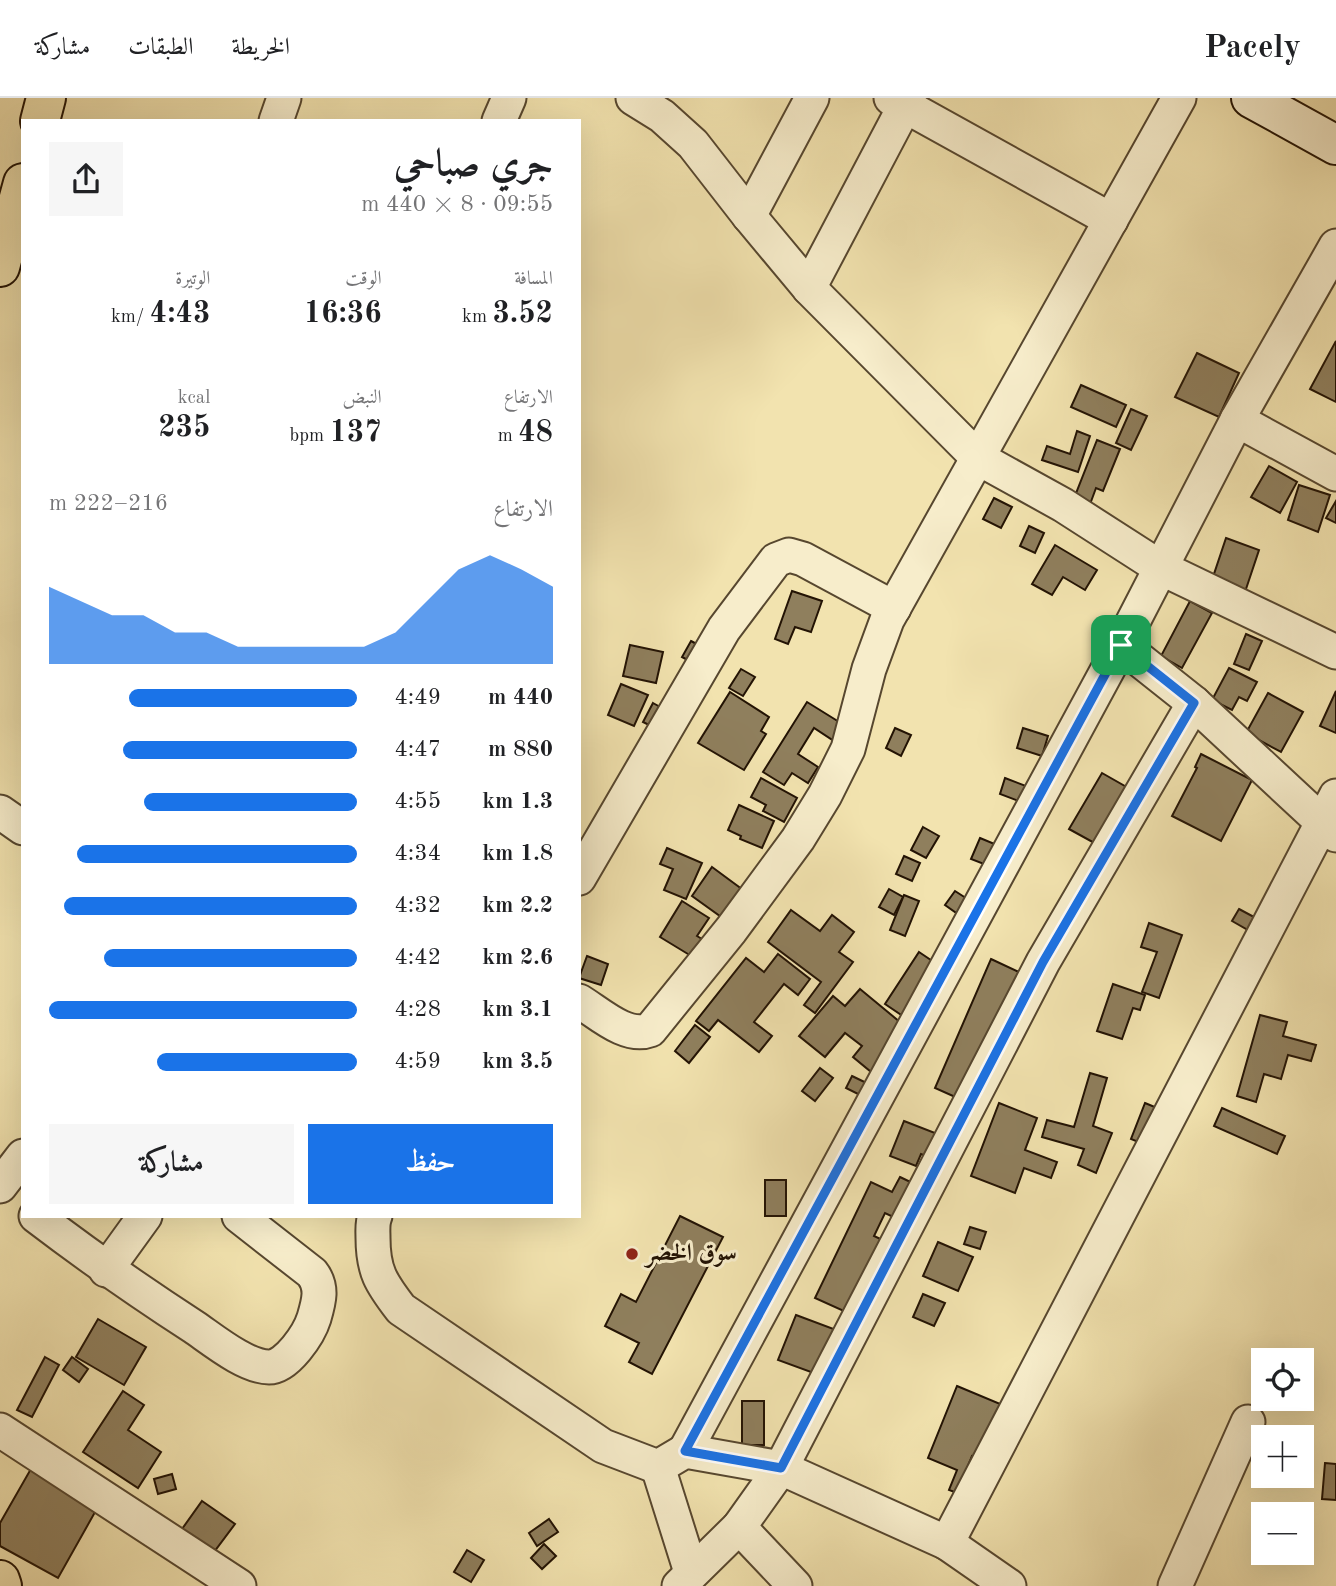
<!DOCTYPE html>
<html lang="ar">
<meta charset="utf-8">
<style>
body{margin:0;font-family:"Old Standard TT",Amiri,serif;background:#f6f6f6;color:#202124;direction:rtl;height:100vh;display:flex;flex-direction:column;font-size:26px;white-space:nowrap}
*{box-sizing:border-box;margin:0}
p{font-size:23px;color:#757577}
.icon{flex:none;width:38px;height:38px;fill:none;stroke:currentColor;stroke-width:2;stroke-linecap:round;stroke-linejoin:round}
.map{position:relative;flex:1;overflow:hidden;direction:ltr}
.side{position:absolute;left:21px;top:21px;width:560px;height:1099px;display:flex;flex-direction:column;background:#fff;border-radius:0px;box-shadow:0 7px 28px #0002;direction:rtl}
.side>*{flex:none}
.controls{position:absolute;left:1251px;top:1250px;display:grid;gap:14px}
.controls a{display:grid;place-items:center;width:63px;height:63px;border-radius:0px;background:#fff;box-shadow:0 7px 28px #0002;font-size:35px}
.pin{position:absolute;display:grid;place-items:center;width:60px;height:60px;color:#fff;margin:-30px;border-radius:14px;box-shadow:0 4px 10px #0006}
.round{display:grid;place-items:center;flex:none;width:74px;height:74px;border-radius:0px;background:#f6f6f6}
.headline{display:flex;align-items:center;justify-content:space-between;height:119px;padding:0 28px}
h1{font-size:38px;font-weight:800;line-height:52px}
.metrics{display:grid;grid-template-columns:repeat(3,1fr);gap:10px;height:119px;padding:7px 28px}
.metrics div{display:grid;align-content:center}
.metrics b{font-size:30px;font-weight:800}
.metrics small{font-size:19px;font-weight:400}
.metrics p{font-size:19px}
.chart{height:196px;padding:14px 28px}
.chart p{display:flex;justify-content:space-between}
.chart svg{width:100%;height:126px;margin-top:7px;fill:#1a73e8;opacity:.7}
.cta{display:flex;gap:14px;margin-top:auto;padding:14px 28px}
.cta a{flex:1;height:80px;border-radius:0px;background:#1a73e8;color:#fff;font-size:28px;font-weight:800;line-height:80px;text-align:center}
.cta a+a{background:#f6f6f6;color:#202124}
ul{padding:0 28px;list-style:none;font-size:23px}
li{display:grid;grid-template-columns:112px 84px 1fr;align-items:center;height:52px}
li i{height:18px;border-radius:9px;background:#1a73e8}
header{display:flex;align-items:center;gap:42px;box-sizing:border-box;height:98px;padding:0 35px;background:#fff;border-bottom:2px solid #e0e0e0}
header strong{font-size:33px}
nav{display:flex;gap:38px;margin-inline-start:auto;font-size:24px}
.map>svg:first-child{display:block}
</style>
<header>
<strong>Pacely</strong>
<nav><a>الخريطة</a><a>الطبقات</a><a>مشاركة</a></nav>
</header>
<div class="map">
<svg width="1336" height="1488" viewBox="0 0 1336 1488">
<rect width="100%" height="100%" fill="#f2e3af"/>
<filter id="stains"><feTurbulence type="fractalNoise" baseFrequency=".00286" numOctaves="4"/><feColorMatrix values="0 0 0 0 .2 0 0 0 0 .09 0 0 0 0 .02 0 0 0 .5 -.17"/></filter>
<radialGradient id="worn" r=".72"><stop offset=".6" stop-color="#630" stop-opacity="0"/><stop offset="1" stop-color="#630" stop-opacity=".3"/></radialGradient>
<g fill="#8f7f5d" stroke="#231304" stroke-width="2">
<path d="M1336,243V304L1310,291Z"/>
<path d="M1197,255L1239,275L1219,319L1175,299Z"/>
<path d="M1081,287L1126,307L1116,329L1071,309Z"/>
<path d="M1131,311L1147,318L1131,352L1116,345Z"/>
<path d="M1077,333L1090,338L1078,374L1042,362L1047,348L1070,356Z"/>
<path d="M1097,342L1120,351L1103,393L1096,390L1089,409L1073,403Z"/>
<path d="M1269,368L1297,384L1280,415L1251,399Z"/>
<path d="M1299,387L1330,397L1318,434L1288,422Z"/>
<path d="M994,400L1012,409L1001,430L983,421Z"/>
<path d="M1336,403V425L1326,420Z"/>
<path d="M1029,428L1044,435L1035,455L1020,448Z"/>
<path d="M1226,440L1259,452L1245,494L1212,482Z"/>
<path d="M1055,447L1097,472L1085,492L1063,479L1052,497L1032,486Z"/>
<path d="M792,493L822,503L811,534L795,529L788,546L775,541Z"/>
<path d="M1190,503L1212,515L1182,570L1161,558Z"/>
<path d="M1246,536L1262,543L1249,572L1234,566Z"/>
<path d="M691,543L717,557L708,573L682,559Z"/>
<path d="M630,547L663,554L656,585L623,578Z"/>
<path d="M1229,570L1257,584L1247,603L1239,599L1232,612L1212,602Z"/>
<path d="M741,571L755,579L743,598L729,590Z"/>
<path d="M621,586L648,597L634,628L608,617Z"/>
<path d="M1336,593V635L1320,628Z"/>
<path d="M730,594L769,619L761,633L766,636L744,672L698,645Z"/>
<path d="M1268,595L1303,614L1281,654L1246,635Z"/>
<path d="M807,604L844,627L834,643L814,630L798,656L818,669L808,685L792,675L784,687L763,674Z"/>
<path d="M653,605L676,618L667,636L643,624Z"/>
<path d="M895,630L911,637L901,658L886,650Z"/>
<path d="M1023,630L1048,638L1042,658L1017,650Z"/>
<path d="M1201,656L1252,682L1221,743L1172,718L1197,670L1195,669Z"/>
<path d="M1102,675L1151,703L1098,747L1069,731Z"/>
<path d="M761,680L797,700L784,724L763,713L766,707L751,699Z"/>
<path d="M1005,680L1039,693L1032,708L1000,696Z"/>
<path d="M739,707L774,723L762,750L740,741L741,738L728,732Z"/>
<path d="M923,729L939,738L926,760L911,752Z"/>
<path d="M980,740L997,747L989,768L971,761Z"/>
<path d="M667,750L702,765L686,801L664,792L673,771L660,766Z"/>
<path d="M904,758L920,765L912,783L896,776Z"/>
<path d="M712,769L758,803L738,831L692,798Z"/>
<path d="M889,791L903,799L894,817L879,809Z"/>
<path d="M955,793L972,804L962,819L945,807Z"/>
<path d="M904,797L919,803L905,838L890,832Z"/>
<path d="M682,803L709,820L697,838L717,850L706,867L660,839Z"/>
<path d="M1239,811L1254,819L1248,832L1232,823Z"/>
<path d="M791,812L820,833L832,817L854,834L839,854L853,864L815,915L804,907L821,884L768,844Z"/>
<path d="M1149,825L1182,837L1159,900L1142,894L1157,854L1141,849Z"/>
<path d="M919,854L953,877L919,929L885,906Z"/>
<path d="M778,856L810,881L798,897L784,886L754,924L772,938L759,954L718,922L709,933L696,923L746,860L764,874Z"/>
<path d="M587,858L608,866L601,887L579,880Z"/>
<path d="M991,861L1019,874L1013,886L980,1010L935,990Z"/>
<path d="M1113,886L1145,897L1140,912L1133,910L1122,941L1097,933Z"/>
<path d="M860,891L912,934L876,978L853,959L862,948L845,935L825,959L799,938L833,898L845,908Z"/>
<path d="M1260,917L1287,924L1283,938L1316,947L1311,963L1288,957L1281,981L1264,976L1256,1004L1237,998Z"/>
<path d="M695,927L710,939L689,965L675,953Z"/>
<path d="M820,970L833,980L815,1003L802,993Z"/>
<path d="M1090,975L1107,980L1093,1028L1112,1035L1096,1075L1078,1067L1084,1051L1042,1039L1047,1022L1074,1029Z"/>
<path d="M852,978L879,991L872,1003L846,990Z"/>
<path d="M999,1005L1037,1020L1025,1052L1057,1064L1051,1080L1024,1070L1015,1095L971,1078Z"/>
<path d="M1145,1005L1162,1012L1148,1048L1131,1041Z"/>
<path d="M1222,1010L1285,1038L1277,1056L1214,1028Z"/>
<path d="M904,1023L953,1042L944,1065L921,1056L916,1068L890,1058Z"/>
<path d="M900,1079L923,1090L906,1125L885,1115L874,1138L891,1146L857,1219L815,1200L871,1084L892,1094Z"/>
<rect x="765" y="1082" width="21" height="36"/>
<path d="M680,1118L723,1139L652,1276L629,1264L639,1245L605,1228L621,1196L636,1204Z"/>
<path d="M970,1129L986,1134L980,1151L964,1146Z"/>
<path d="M938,1144L973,1159L958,1193L923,1178Z"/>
<path d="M923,1196L945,1205L934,1228L913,1219Z"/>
<path d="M796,1217L847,1236L830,1281L778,1262Z"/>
<path d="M98,1221L146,1249L124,1287L76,1259Z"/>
<path d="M45,1259L59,1267L32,1319L17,1312Z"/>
<path d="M72,1259L88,1271L79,1284L63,1272Z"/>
<path d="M957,1288L1005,1308L983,1362L972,1358L957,1395L949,1392L957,1372L928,1360Z"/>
<path d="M123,1293L144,1307L128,1332L161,1354L138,1390L83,1354Z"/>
<rect x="742" y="1303" width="22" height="44"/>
<path d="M1325,1365L1336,1366V1402L1322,1401Z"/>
<path d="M32,1369L99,1407L58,1480L0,1448V1425Z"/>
<path d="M172,1376L176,1391L158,1396L154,1381Z"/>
<path d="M202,1403L235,1426L214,1454L182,1431Z"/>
<path d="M549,1421L558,1434L537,1448L529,1435Z"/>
<path d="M544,1446L556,1458L542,1471L531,1460Z"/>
<path d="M467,1452L484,1462L471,1484L454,1474Z"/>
</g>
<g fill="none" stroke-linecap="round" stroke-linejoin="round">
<defs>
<g id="street">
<path d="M633,0L662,18L693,46L749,118L809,190"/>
<path d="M891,0L1111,122"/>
<path d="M909,0L809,190L978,360L1063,407L1161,470L1336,554"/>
<path d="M276,23L284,0"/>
<path d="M499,23L509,0"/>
<path d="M749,118L812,0"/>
<path d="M1237,322L1336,376"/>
<path d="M1121,547L1194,605L1336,737"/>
<path d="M0,714L23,730"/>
<path d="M579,780L724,531L776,462L789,457L803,461L894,510"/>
<path d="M579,903C599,915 626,941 650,932L731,832L798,741L825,697L848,651L869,571L887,522L1179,0"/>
<path d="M0,1088L23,1058"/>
<path d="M36,1118C87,1157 140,1194 194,1229C213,1242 246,1269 269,1269C287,1269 309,1236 314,1220C319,1203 323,1189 312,1175L239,1118"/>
<path d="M375,1118C372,1125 373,1132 373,1140C373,1173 381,1185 401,1211L603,1348L658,1369L685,1353L781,1370L947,1445L1009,1488"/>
<path d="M106,1172L145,1118"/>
<path d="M0,1332L239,1488"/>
<path d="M685,1353L1121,547L1237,322L1336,148"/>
<path d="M658,1369L691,1474"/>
<path d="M739,1429L795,1488"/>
<path d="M947,1445L1336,698"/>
<path d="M679,1488L739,1429L781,1370L1043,864L1194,605"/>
<path d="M1175,1488L1248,1324"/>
</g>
<path id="secondary" d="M1251,0L1336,47"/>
<g id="primary">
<path d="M40,23L46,0"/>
<path d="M0,169L23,85"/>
<path d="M0,1482L2,1488"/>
</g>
</defs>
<use href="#street" stroke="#57472f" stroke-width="37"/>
<use href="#secondary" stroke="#231304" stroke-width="42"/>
<use href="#primary" stroke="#231304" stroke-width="42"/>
<use href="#street" stroke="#f7edcb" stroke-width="33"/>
<use href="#secondary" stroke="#f7edcb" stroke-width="38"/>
<use href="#primary" stroke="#f2e3af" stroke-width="38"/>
</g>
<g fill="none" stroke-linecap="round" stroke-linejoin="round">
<defs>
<path id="route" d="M1121,547L1194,605L1043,864L781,1370L685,1353Z"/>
</defs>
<use href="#route" stroke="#fff" stroke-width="14"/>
<use href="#route" stroke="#1a73e8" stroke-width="9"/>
</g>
<circle fill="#8f2418" stroke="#f7edcb" stroke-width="2.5" cx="632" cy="1156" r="7"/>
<g text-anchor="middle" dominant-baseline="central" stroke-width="6" stroke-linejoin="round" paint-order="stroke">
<g font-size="24" font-weight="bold" fill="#231304" stroke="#f7edcb" text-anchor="start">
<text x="646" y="1156">سوق الخضر</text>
</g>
</g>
<rect width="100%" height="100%" filter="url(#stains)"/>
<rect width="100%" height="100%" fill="url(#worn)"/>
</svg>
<div class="controls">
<a><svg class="icon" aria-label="locate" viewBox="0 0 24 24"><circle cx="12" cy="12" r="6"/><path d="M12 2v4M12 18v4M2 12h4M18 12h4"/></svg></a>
<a>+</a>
<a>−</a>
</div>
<div class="pin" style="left:1121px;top:547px;background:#1e9e55"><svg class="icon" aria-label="arrive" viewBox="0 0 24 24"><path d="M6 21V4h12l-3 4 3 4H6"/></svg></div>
<section class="side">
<div class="headline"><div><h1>جري صباحي</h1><p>09:55 · 8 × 440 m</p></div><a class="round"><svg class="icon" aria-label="share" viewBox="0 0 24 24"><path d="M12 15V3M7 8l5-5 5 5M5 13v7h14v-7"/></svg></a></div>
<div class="metrics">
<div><p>المسافة</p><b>3.52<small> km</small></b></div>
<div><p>الوقت</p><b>16:36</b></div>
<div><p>الوتيرة</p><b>4:43<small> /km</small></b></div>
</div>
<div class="metrics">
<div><p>الارتفاع</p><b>48<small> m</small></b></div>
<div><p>النبض</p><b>137<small> bpm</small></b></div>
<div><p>kcal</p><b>235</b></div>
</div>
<div class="chart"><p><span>الارتفاع</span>216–222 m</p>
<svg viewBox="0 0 160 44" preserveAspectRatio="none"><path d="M0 44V17L10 22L20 27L30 27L40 33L50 33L60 38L70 38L80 38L90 38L100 38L110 33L120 22L130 11L140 6L150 11L160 17V44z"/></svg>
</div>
<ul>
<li><b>440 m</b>4:49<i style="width:74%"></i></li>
<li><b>880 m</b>4:47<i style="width:76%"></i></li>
<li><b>1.3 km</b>4:55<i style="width:69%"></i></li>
<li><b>1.8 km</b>4:34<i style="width:91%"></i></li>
<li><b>2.2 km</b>4:32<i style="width:95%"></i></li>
<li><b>2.6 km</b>4:42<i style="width:82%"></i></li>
<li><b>3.1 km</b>4:28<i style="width:100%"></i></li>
<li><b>3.5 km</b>4:59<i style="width:65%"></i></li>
</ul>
<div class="cta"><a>حفظ</a><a>مشاركة</a></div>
</section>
</div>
